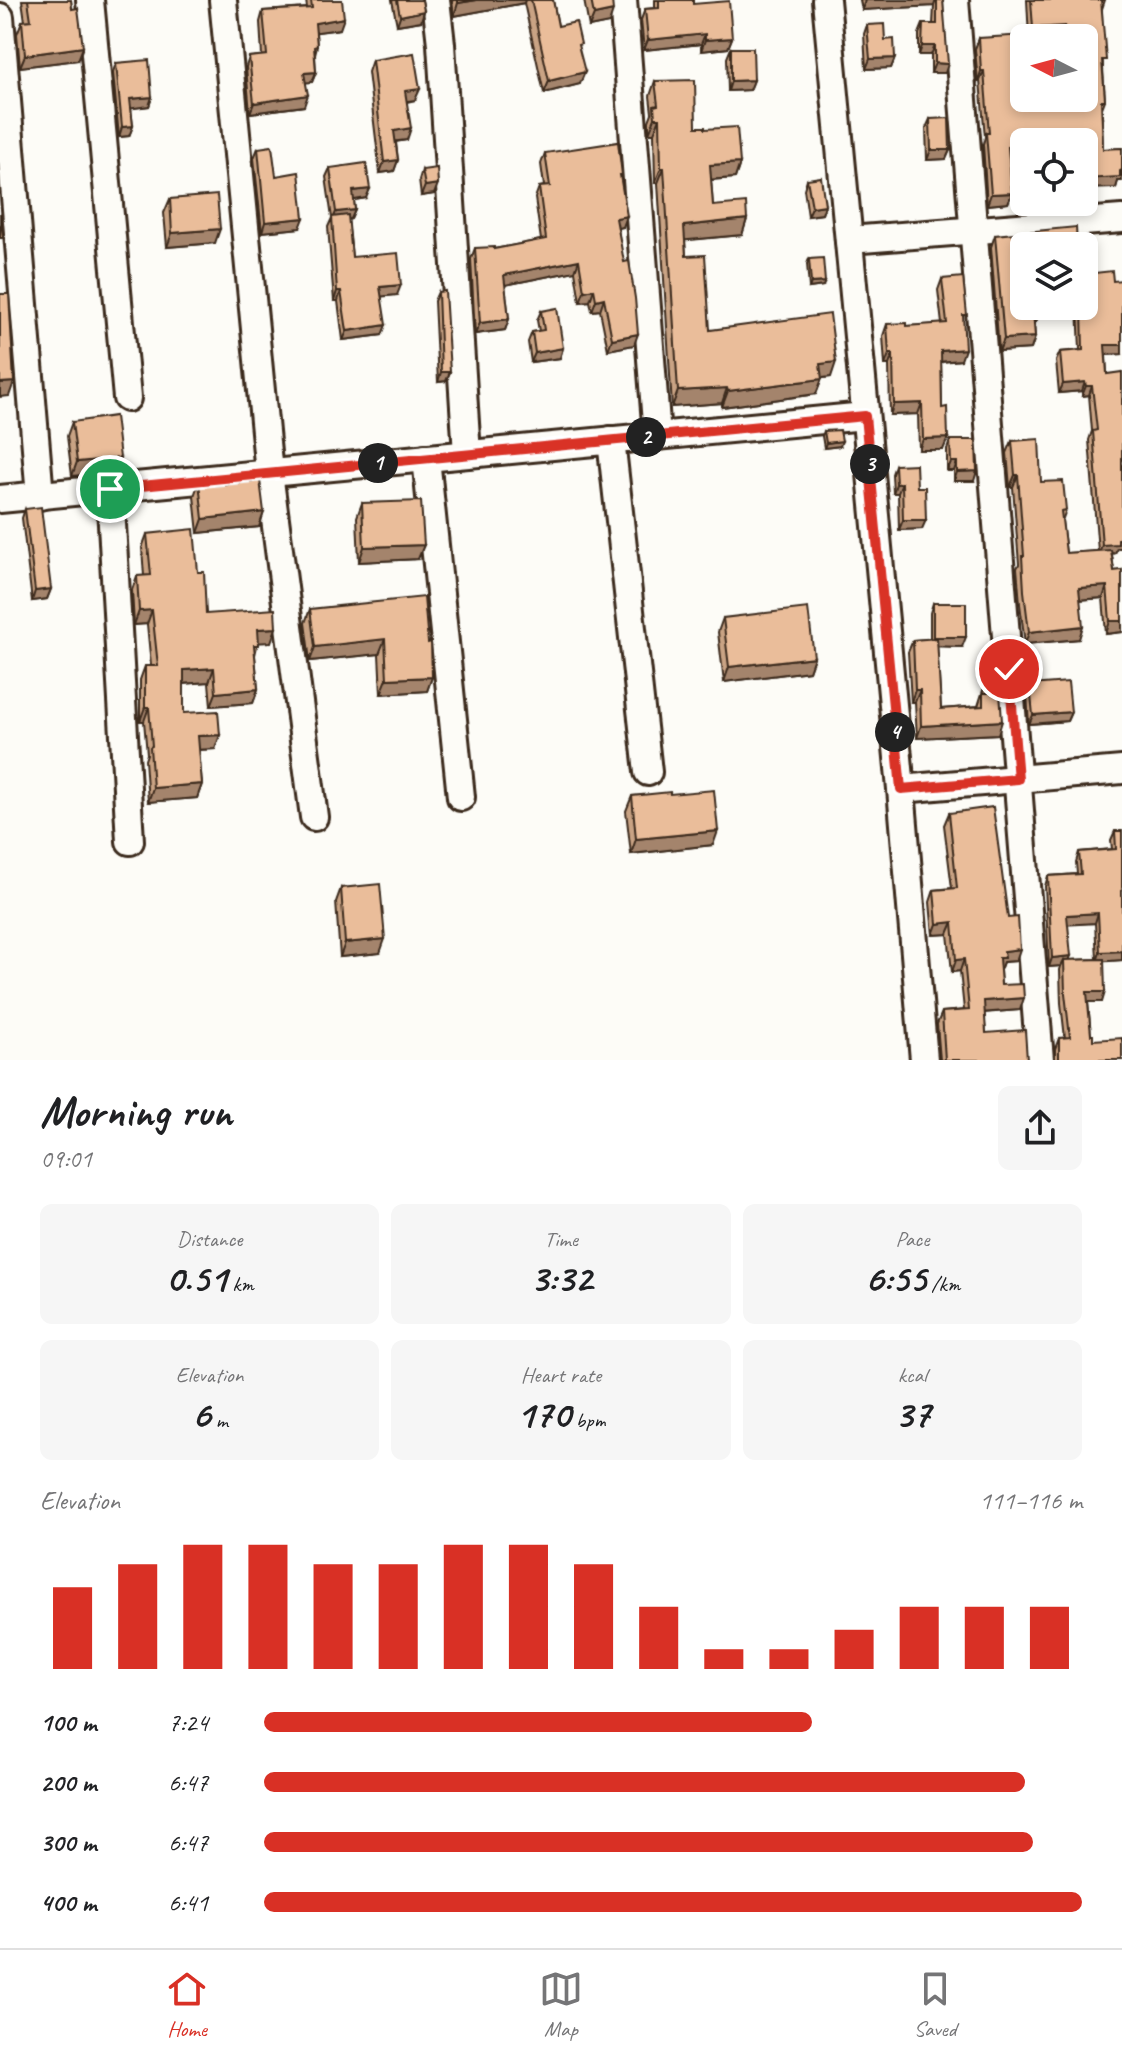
<!DOCTYPE html>
<meta charset="utf-8">
<style>
body{margin:0;font-family:Caveat,sans-serif;background:#f6f6f6;color:#202124;height:100vh;display:flex;flex-direction:column;font-size:30px;white-space:nowrap}
*{box-sizing:border-box;margin:0}
p{font-size:26px;color:#757577}
.icon{flex:none;width:44px;height:44px;fill:none;stroke:currentColor;stroke-width:2;stroke-linecap:round;stroke-linejoin:round}
.map{position:relative;height:1060px;overflow:hidden}
.sheet{display:flex;flex-direction:column;background:#fff;flex:1}
.sheet>*{flex:none}
.needle{width:52px;rotate:276deg}
.tools{position:absolute;left:1010px;top:24px;display:grid;gap:16px}
.tools a{display:grid;place-items:center;width:88px;height:88px;border-radius:12px;background:#fff;box-shadow:0 4px 12px #0003;font-size:40px}
.pin{position:absolute;display:grid;place-items:center;width:68px;height:68px;color:#fff;margin:-34px;border:4px solid #fff;border-radius:50%;box-shadow:0 2px 8px #0007}
.km{position:absolute;width:40px;height:40px;margin:-20px;border-radius:50%;background:#222;color:#fff;font-size:22px;line-height:40px;text-align:center}
.round{display:grid;place-items:center;flex:none;width:84px;height:84px;border-radius:12px;background:#f6f6f6}
.head{display:flex;align-items:center;justify-content:space-between;height:136px;padding:0 40px}
h1{font-size:44px;font-weight:700;line-height:60px}
.figures{display:grid;grid-template-columns:repeat(3,1fr);gap:12px;height:136px;padding:8px 40px}
.figures div{display:grid;align-content:center;border-radius:12px;background:#f6f6f6;text-align:center}
.figures b{font-size:40px;font-weight:700}
.figures small{font-size:22px;font-weight:400}
.figures p{font-size:22px}
.chart{height:224px;padding:16px 40px}
.chart p{display:flex;justify-content:space-between}
.chart svg{width:100%;height:144px;margin-top:8px;stroke:#d93025;stroke-width:6}
ul{padding:0 40px;list-style:none;font-size:26px}
li{display:grid;grid-template-columns:128px 96px 1fr;align-items:center;height:60px}
li i{height:20px;border-radius:10px;background:#d93025}
.dock{display:flex;justify-content:space-around;align-items:center;height:112px;border-top:2px solid #e0e0e0;background:#fff;font-size:22px;color:#757577}
.dock a{display:grid;justify-items:center;gap:4px}
.dock .current{color:#d93025}
.map>svg:first-child{display:block}
</style>
<div class="map">
<svg width="1122" height="1060" viewBox="0 0 1122 1060">
<rect width="100%" height="100%" fill="#fdfcf7"/>
<filter id="ink" filterUnits="userSpaceOnUse"><feTurbulence type="fractalNoise" baseFrequency=".0125" numOctaves="2"/><feDisplacementMap in="SourceGraphic" scale="16" xChannelSelector="R" yChannelSelector="G"/><feConvolveMatrix kernelMatrix="1 2 1 2 8 2 1 2 1" color-interpolation-filters="sRGB"/></filter>
<g filter="url(#ink)">
<g fill="none" stroke-linecap="round" stroke-linejoin="round">
<defs>
<g id="minor">
<path d="M90,0L127,398"/>
<path d="M223,0L269,473L314,817"/>
<path d="M436,0L441,44L467,454"/>
<path d="M623,0L657,436"/>
<path d="M826,0L901,789L924,1060"/>
<path d="M955,0L1040,1060"/>
<path d="M0,17L40,496"/>
<path d="M849,240L1122,219"/>
<path d="M611,440L648,772"/>
<path d="M426,458L461,797"/>
<path d="M110,489L130,841"/>
<path d="M0,499L865,416"/>
<path d="M901,789L1122,770"/>
</g>
</defs>
<use href="#minor" stroke="#3b2a1e" stroke-width="32"/>
<use href="#minor" stroke="#fdfcf7" stroke-width="26"/>
</g>
<g fill="#c9a384" stroke="#3b2a1e" stroke-width="2" fill-rule="evenodd">
<path d="M22,0H71L78,60L20,67L17,34L22,21H25Z"/>
<path d="M306,0H342L340,29L316,32L317,46L315,54L316,72L312,82H306L304,106L250,113L246,67L249,57L262,56L260,22L263,11L307,8Z"/>
<path d="M392,0H422L424,11L421,21L397,25Z"/>
<path d="M452,0H553L558,26L579,49L580,84L544,93L524,3L454,16Z"/>
<path d="M584,0H612L609,23L589,27Z"/>
<path d="M655,0H693V4L732,38L728,48L701,51V44L644,50L641,20L645,9L655,8Z"/>
<path d="M860,0H943L945,73H931V55H919V34L923,24H933L934,6L862,10Z"/>
<path d="M1027,0H1105L1102,9L1103,68L1105,100L1102,108L1103,149L1122,148V181H1118L1116,188L1084,142H1024V156L1009,157L1012,193L1008,203L987,205L983,144L985,137L980,81L978,82L975,49L979,38L1024,98H1084V38H1061V36L1029,38Z"/>
<path d="M867,25L885,40L895,58L891,68L866,69L864,34Z"/>
<path d="M731,48L754,80L750,90L728,91L727,58Z"/>
<path d="M372,60L415,100L407,102V140L396,142L398,160L394,171L380,173L368,72Z"/>
<path d="M116,63L152,97L149,106L131,108L133,126L129,136L119,137L113,72Z"/>
<path d="M655,81L696,127L705,129L740,163L735,178L711,180L713,206L747,219L742,235L685,240L686,256L710,330L831,377L822,378L816,394L722,407V403L672,407L658,183H655L654,133H649V121L652,113L650,96Z"/>
<path d="M930,119L950,150L946,159L927,160L926,128Z"/>
<path d="M258,148L276,176L300,228L262,232L254,158Z"/>
<path d="M545,153L621,179L623,227L618,228L634,345L608,350L600,310L592,311L590,301L580,302L575,271L505,285L509,319L505,330L475,334L471,259L475,248L494,249L541,240L535,198L539,187L544,186L541,164Z"/>
<path d="M330,168L366,198L354,200L355,210L351,219L348,220L352,257L397,295L382,296V335L343,340L338,301H334L328,227L332,218L326,177Z"/>
<path d="M422,170L434,194L421,196L419,180Z"/>
<path d="M807,179L825,205L822,214L808,216L804,189Z"/>
<path d="M170,199L215,243L167,247L164,213Z"/>
<path d="M995,235L1024,246L1040,311L1036,322H1034L1035,337L1031,349L999,351L991,247Z"/>
<path d="M809,259L823,286L809,288L807,264Z"/>
<path d="M1095,273L1122,354L1106,355L1117,548L1115,553L1112,554L1114,571L1122,570V632L1106,634L1103,598L1080,600L1079,639L1025,644L1020,604L1017,568L1019,564L1013,487H1010L1007,453L1012,441L1041,482L1066,510L1062,521L1066,553L1098,551L1089,440L1092,431L1089,395L1082,396V391L1059,393L1056,361L1060,352L1080,350L1078,306H1084Z"/>
<path d="M942,279L963,325L961,360L941,362L943,450H919L918,414L890,415L889,365H885L883,336L887,324L907,326L942,324L938,290Z"/>
<path d="M438,292L450,372L446,381L438,382L434,301Z"/>
<path d="M541,311L563,348L560,358L531,362L528,342L532,332L539,331L537,320Z"/>
<path d="M72,422L115,472L72,476L67,436Z"/>
<path d="M824,431L840,446L824,448L822,436Z"/>
<path d="M950,440L974,481H954V471H947V450Z"/>
<path d="M895,465L922,529L899,530L898,493H893L892,474Z"/>
<path d="M199,482L215,485L264,512L259,527L198,533L194,496Z"/>
<path d="M362,503L418,559L359,562L357,517Z"/>
<path d="M25,509L51,589L47,599L32,601L22,518Z"/>
<path d="M147,534L198,572L206,614L271,642H258L255,655L258,689L253,703L211,706L209,682L184,684V713L220,735L215,749L199,750L202,784L197,798L148,802L145,760L147,754L144,721H140V680L145,666H151L147,624L134,625L132,590L137,576H144L142,548Z"/>
<path d="M933,603L962,647L937,646L941,709L978,706L987,678L998,734L917,738L915,702H911L908,652L913,640L930,639V613Z"/>
<path d="M310,609L428,643L432,677L427,691L381,694L379,654L310,661L305,623Z"/>
<path d="M723,618L814,657L809,671L724,682L718,632Z"/>
<path d="M1030,685L1071,712L1067,721L1029,724L1027,694Z"/>
<path d="M670,794L713,845L631,854L626,811L632,796Z"/>
<path d="M949,813L1008,918L1016,961L1003,962L1000,970L1001,985L1020,1010L984,1013L986,1033L1027,1060H940L937,1024L942,1012L964,1010L960,971L952,972L948,934L933,935L930,902L934,890L952,888L944,825Z"/>
<path d="M1115,831H1122V960L1104,961L1102,1002H1088L1091,1035L1093,1040L1122,1060H1055V1049L1059,1038H1065L1061,1003L1060,970L1061,966L1049,967L1045,886L1048,876L1077,874L1076,862L1079,852L1112,849L1111,840ZM1095,923L1097,959L1069,960L1068,924Z"/>
<path d="M341,888L380,953L340,957L336,902Z"/>
</g>
<g fill="#a4846c" stroke="#3b2a1e" stroke-width="2">
<path d="M477,0H525L524,3L454,16L458,3Z"/>
<path d="M865,0H936L934,6L862,10Z"/>
<path d="M424,11L421,21L397,25L400,16Z"/>
<path d="M613,11L609,23L589,27L594,15Z"/>
<path d="M344,18L340,29L311,33L315,23Z"/>
<path d="M1065,26L1061,36L1029,38L1033,28Z"/>
<path d="M705,34L701,44L644,50L648,40Z"/>
<path d="M732,38L728,48L701,51L705,40Z"/>
<path d="M922,46H935L931,55H919Z"/>
<path d="M83,47L78,60L20,67L25,55Z"/>
<path d="M895,58L891,68L866,69L870,59Z"/>
<path d="M935,63L948,64L945,73H931Z"/>
<path d="M981,71H984L980,81L978,82Z"/>
<path d="M316,72L312,82L301,83L304,73Z"/>
<path d="M585,72L580,84L544,93L549,81Z"/>
<path d="M754,80L750,90L728,91L731,81Z"/>
<path d="M420,89L415,100L401,102L405,91Z"/>
<path d="M308,95L304,106L250,113L254,103Z"/>
<path d="M152,97L149,106L127,109L130,99Z"/>
<path d="M655,118H660L654,133H649Z"/>
<path d="M133,126L129,136L119,137L122,127Z"/>
<path d="M411,128L407,140L390,142L394,131Z"/>
<path d="M1024,146V156L1004,158L1008,147Z"/>
<path d="M931,150H950L946,159L927,160Z"/>
<path d="M398,160L394,171L380,173L384,162Z"/>
<path d="M740,163L735,178L704,180L710,165Z"/>
<path d="M661,168H664L658,183H655Z"/>
<path d="M1122,170V181H1118L1116,188L1084,189V179Z"/>
<path d="M438,184L434,194L421,196L425,186Z"/>
<path d="M370,189L366,198L349,201L353,191Z"/>
<path d="M1012,193L1008,203L987,205L991,194Z"/>
<path d="M825,205L822,214L808,216L812,207Z"/>
<path d="M355,210L351,219L332,222L336,212Z"/>
<path d="M627,216L623,227L612,229L616,218Z"/>
<path d="M304,218L300,228L262,232L265,222Z"/>
<path d="M747,219L742,235L678,241L684,226Z"/>
<path d="M220,229L215,243L167,247L172,233Z"/>
<path d="M579,260L575,271L500,286L504,275Z"/>
<path d="M825,282L823,286L809,288L811,283Z"/>
<path d="M401,285L397,295L377,297L380,287Z"/>
<path d="M594,289L590,301L580,302L584,291Z"/>
<path d="M337,291H341L338,301H334Z"/>
<path d="M604,298L600,310L592,311L596,300Z"/>
<path d="M1033,311H1040L1036,322L1029,323Z"/>
<path d="M509,319L505,330L475,334L480,323Z"/>
<path d="M386,325L382,335L343,340L347,331Z"/>
<path d="M638,334L634,345L608,350L612,339Z"/>
<path d="M1035,337L1031,349L999,351L1004,339Z"/>
<path d="M1105,345H1122V354L1101,355Z"/>
<path d="M563,348L560,358L531,362L535,353Z"/>
<path d="M965,349L961,360L937,362L941,351Z"/>
<path d="M889,354H893L889,365H885Z"/>
<path d="M836,362L831,377L814,379L820,364Z"/>
<path d="M441,372H450L446,381L438,382Z"/>
<path d="M822,379L816,394L722,407L728,391Z"/>
<path d="M14,382L9,396L0,397V383Z"/>
<path d="M1085,382L1082,391L1059,393L1063,384Z"/>
<path d="M1086,386H1092L1089,395L1082,396Z"/>
<path d="M727,388L722,403L672,407L678,391Z"/>
<path d="M922,403L918,414L890,415L894,404Z"/>
<path d="M948,438L943,450H919L923,439Z"/>
<path d="M842,441L840,446L824,448L826,443Z"/>
<path d="M120,458L115,472L72,476L77,462Z"/>
<path d="M951,462H957L954,471H947Z"/>
<path d="M977,471L974,481H954L957,472Z"/>
<path d="M1015,475H1018L1013,487H1010Z"/>
<path d="M902,483L898,493H893L896,484Z"/>
<path d="M264,512L259,527L198,533L203,519Z"/>
<path d="M903,520H926L922,529L899,530Z"/>
<path d="M1122,538V548H1117L1115,553L1098,555L1102,545L1118,539Z"/>
<path d="M424,545L418,559L359,562L364,547Z"/>
<path d="M1107,586L1103,598L1075,600L1079,588Z"/>
<path d="M51,589L47,599L32,601L35,591Z"/>
<path d="M152,610L147,624L134,625L139,611Z"/>
<path d="M1110,621H1122V632L1106,634Z"/>
<path d="M1083,626L1079,639L1025,644L1029,632Z"/>
<path d="M276,628L271,642L253,643L258,629Z"/>
<path d="M933,637H966L962,647L930,646Z"/>
<path d="M385,639L379,654L310,661L315,647Z"/>
<path d="M814,657L809,671L724,682L729,667Z"/>
<path d="M214,668L209,682L179,684L184,670Z"/>
<path d="M432,677L427,691L381,694L387,679Z"/>
<path d="M258,689L253,703L211,706L216,693Z"/>
<path d="M915,690H920L915,702H911Z"/>
<path d="M145,707H149L144,721H140Z"/>
<path d="M1071,712L1067,721L1029,724L1033,715Z"/>
<path d="M1002,721L998,734L917,738L921,726Z"/>
<path d="M220,735L215,749L193,750L198,736Z"/>
<path d="M202,784L197,798L148,802L153,788Z"/>
<path d="M718,831L713,845L631,854L636,839Z"/>
<path d="M1098,913L1095,923L1064,925L1067,915Z"/>
<path d="M953,922L948,934L933,935L937,924Z"/>
<path d="M385,939L380,953L340,957L345,943Z"/>
<path d="M1020,949L1016,961L1003,962L1000,970H994L999,958L1004,951Z"/>
<path d="M1122,951V960L1097,962L1100,952Z"/>
<path d="M1071,956L1067,966L1064,960L1061,966L1049,967L1052,958Z"/>
<path d="M964,959L960,971L952,972L956,960Z"/>
<path d="M1087,992H1105L1102,1002H1083Z"/>
<path d="M1024,998L1020,1010L979,1013L984,1001Z"/>
</g>
<g fill="#eabd9a" stroke="#3b2a1e" stroke-width="2">
<path d="M28,0H71L72,9L78,8L83,47L25,55L22,21L31,20Z"/>
<path d="M311,0H342L344,18L315,23L317,46L314,47L316,72L304,73L308,95L254,103L249,57L267,55L263,11L312,8Z"/>
<path d="M397,0H422L424,11L400,16Z"/>
<path d="M458,0H477L458,3Z"/>
<path d="M531,0H553L558,26L576,22L581,44L578,45L585,72L549,81Z"/>
<path d="M591,0H612L613,11L594,15Z"/>
<path d="M659,0H693V4L729,1L732,38L705,40V34L648,40L645,9L659,8Z"/>
<path d="M937,0H943L948,64L935,63V46H922L923,24H937Z"/>
<path d="M1031,0H1101L1106,60H1102L1105,100H1101L1103,149L1122,148V170L1120,171V177L1084,179V142H1024V146L1008,147L1012,193L991,194L986,133H989L984,71H981L979,38L1026,35L1027,38H1024V98H1084V38H1066L1065,26L1033,28Z"/>
<path d="M884,24L885,40L894,39L895,58L870,59L867,25Z"/>
<path d="M731,48H753L754,80L731,81Z"/>
<path d="M414,53L420,89L405,91L411,128L394,131L398,160L384,162L372,60Z"/>
<path d="M149,60L152,97L130,99L133,126L122,127L116,63Z"/>
<path d="M695,80L696,127H705V129L737,127L740,163L710,165L713,206L746,203L747,219L684,226L686,256L705,255L710,330L830,314L836,362L820,364L822,379L728,391L727,388L678,391L664,168H661L660,118H655L654,106L658,105L655,81Z"/>
<path d="M949,118L950,150H931L930,119Z"/>
<path d="M618,142L622,175H620L627,216L616,218L624,262L629,261L635,298L638,334L612,339L604,298L596,300L594,289L584,291L579,260L504,275L509,319L480,323L475,248L494,247V249L546,239L539,187L550,186L545,153Z"/>
<path d="M272,146L276,176L299,172L304,218L265,222L258,148Z"/>
<path d="M366,163L370,189L353,191L355,210L336,212L330,168Z"/>
<path d="M437,168L438,184L425,186L422,170Z"/>
<path d="M821,177L825,205L812,207L807,179Z"/>
<path d="M217,195L220,229L172,233L170,199Z"/>
<path d="M0,213L3,238H0Z"/>
<path d="M348,215L352,257L398,253L401,285L380,287L386,325L347,331L341,291H337L332,217Z"/>
<path d="M1076,227L1077,246H1024V306H1040V311H1033L1035,337L1004,339L995,235Z"/>
<path d="M823,258L825,282L811,283L809,259Z"/>
<path d="M1094,268L1095,273L1112,271L1113,281L1122,280V345H1105L1107,374L1122,372V538L1118,539V544L1102,545L1093,431L1097,430L1092,386H1086L1085,382L1063,384L1060,352L1083,350L1082,306H1084V269Z"/>
<path d="M963,277L967,315H963L965,349L941,351L942,408L947,407L948,438L923,439L922,403L894,404L893,354H889L887,324L907,323V326L947,323L942,279Z"/>
<path d="M445,291L450,372H441L438,292Z"/>
<path d="M0,294H9L14,382L0,383Z"/>
<path d="M557,308L563,348L535,353L532,332L544,330L541,311Z"/>
<path d="M115,416L120,458L77,462L72,422Z"/>
<path d="M840,430L842,441L826,443L824,431Z"/>
<path d="M1039,439L1041,482L1063,481L1066,510L1061,511L1066,553L1111,550L1114,571L1122,570V621H1110L1107,586L1079,588L1083,626L1029,632L1024,591L1022,556H1024L1018,475H1015L1012,441Z"/>
<path d="M950,440H976L977,471L957,472V462H951Z"/>
<path d="M916,464L917,487H925L926,520H903L902,483L896,484L895,465Z"/>
<path d="M260,480L264,512L203,519L199,482L214,481L215,485Z"/>
<path d="M421,501L424,545L364,547L362,503Z"/>
<path d="M41,507L51,589L35,591L25,509Z"/>
<path d="M194,529L198,572H204L206,614L275,609L276,628L258,629L259,645H254L258,689L216,693L214,668L184,670V713L218,711L220,735L198,736L202,784L153,788L150,747L152,746L149,707H145V666H158L152,610L139,611L137,576L151,575L147,534Z"/>
<path d="M424,597L428,643L431,642L432,677L387,679L385,639L315,647L310,609Z"/>
<rect x="933" y="603" width="33" height="34"/>
<path d="M808,608L814,657L729,667L723,618Z"/>
<path d="M937,638L941,709L983,706V693H988L987,678H999L1002,721L921,726L920,690H915L913,640Z"/>
<path d="M1068,682L1071,712L1033,715L1030,685Z"/>
<path d="M714,790L718,831L636,839L632,796L670,792V794Z"/>
<path d="M993,807L1008,918L1018,917L1020,949L1004,951L1005,958H999L1001,985L1023,984L1024,998L984,1001L986,1033L1025,1030L1027,1060H945L942,1012L969,1010L964,959L956,960L953,922L937,924L934,890L957,888L949,813Z"/>
<path d="M1115,831H1122V951L1100,952L1098,913L1067,915L1071,956L1052,958L1048,876L1081,874L1079,852L1116,849Z"/>
<path d="M380,884L385,939L345,943L341,888Z"/>
<path d="M1104,959L1105,992H1087L1091,1035H1093V1040L1122,1038V1060H1059V1038L1070,1037L1065,993L1064,960Z"/>
</g>
</g>
<g fill="none" stroke-linecap="round" stroke-linejoin="round" filter="url(#ink)">
<defs>
<path id="route" d="M110,489L865,416L901,789L1018,779L1009,669"/>
</defs>
<use href="#route" stroke="#fff" stroke-width="16"/>
<use href="#route" stroke="#d93025" stroke-width="10"/>
</g>
</svg>
<div class="tools">
<a><svg class="needle" viewBox="-14 -14 28 28"><path d="M0-13l5 13h-10z" fill="#e53935"/><path d="M0 13l5-13h-10z" fill="#757577"/></svg></a>
<a><svg class="icon" aria-label="locate" viewBox="0 0 24 24"><circle cx="12" cy="12" r="6"/><path d="M12 2v4M12 18v4M2 12h4M18 12h4"/></svg></a>
<a><svg class="icon" aria-label="layers" viewBox="0 0 24 24"><path d="M12 4l9 5-9 5-9-5zM3 14l9 5 9-5"/></svg></a>
</div>
<div class="pin" style="left:110px;top:489px;background:#1e9e55"><svg class="icon" aria-label="arrive" viewBox="0 0 24 24"><path d="M6 21V4h12l-3 4 3 4H6"/></svg></div>
<div class="pin" style="left:1009px;top:669px;background:#d93025"><svg class="icon" aria-label="check" viewBox="0 0 24 24"><path d="M5 12l5 5 9-10"/></svg></div>
<b class="km" style="left:378px;top:463px">1</b>
<b class="km" style="left:646px;top:437px">2</b>
<b class="km" style="left:870px;top:464px">3</b>
<b class="km" style="left:895px;top:732px">4</b>
</div>
<section class="sheet">
<div class="head"><div><h1>Morning run</h1><p>09:01</p></div><a class="round"><svg class="icon" aria-label="share" viewBox="0 0 24 24"><path d="M12 15V3M7 8l5-5 5 5M5 13v7h14v-7"/></svg></a></div>
<div class="figures">
<div><p>Distance</p><b>0.51<small> km</small></b></div>
<div><p>Time</p><b>3:32</b></div>
<div><p>Pace</p><b>6:55<small> /km</small></b></div>
</div>
<div class="figures">
<div><p>Elevation</p><b>6<small> m</small></b></div>
<div><p>Heart rate</p><b>170<small> bpm</small></b></div>
<div><p>kcal</p><b>37</b></div>
</div>
<div class="chart"><p><span>Elevation</span>111–116 m</p>
<svg viewBox="0 0 160 44" preserveAspectRatio="none"><path d="M5 44V19M15 44V12M25 44V6M35 44V6M45 44V12M55 44V12M65 44V6M75 44V6M85 44V12M95 44V25M105 44V38M115 44V38M125 44V32M135 44V25M145 44V25M155 44V25"/></svg>
</div>
<ul>
<li><b>100 m</b>7:24<i style="width:67%"></i></li>
<li><b>200 m</b>6:47<i style="width:93%"></i></li>
<li><b>300 m</b>6:47<i style="width:94%"></i></li>
<li><b>400 m</b>6:41<i style="width:100%"></i></li>
</ul>
</section>
<nav class="dock">
<a class="current"><svg class="icon" aria-label="home" viewBox="0 0 24 24"><path d="M3 11l9-7 9 7M6 9v11h12V9"/></svg>Home</a>
<a><svg class="icon" aria-label="map" viewBox="0 0 24 24"><path d="M3 6l6-2 6 2 6-2v14l-6 2-6-2-6 2zM9 4v14M15 6v14"/></svg>Map</a>
<a><svg class="icon" aria-label="saved" viewBox="0 0 24 24"><path d="M7 4h10v16l-5-4-5 4z"/></svg>Saved</a>
</nav>
